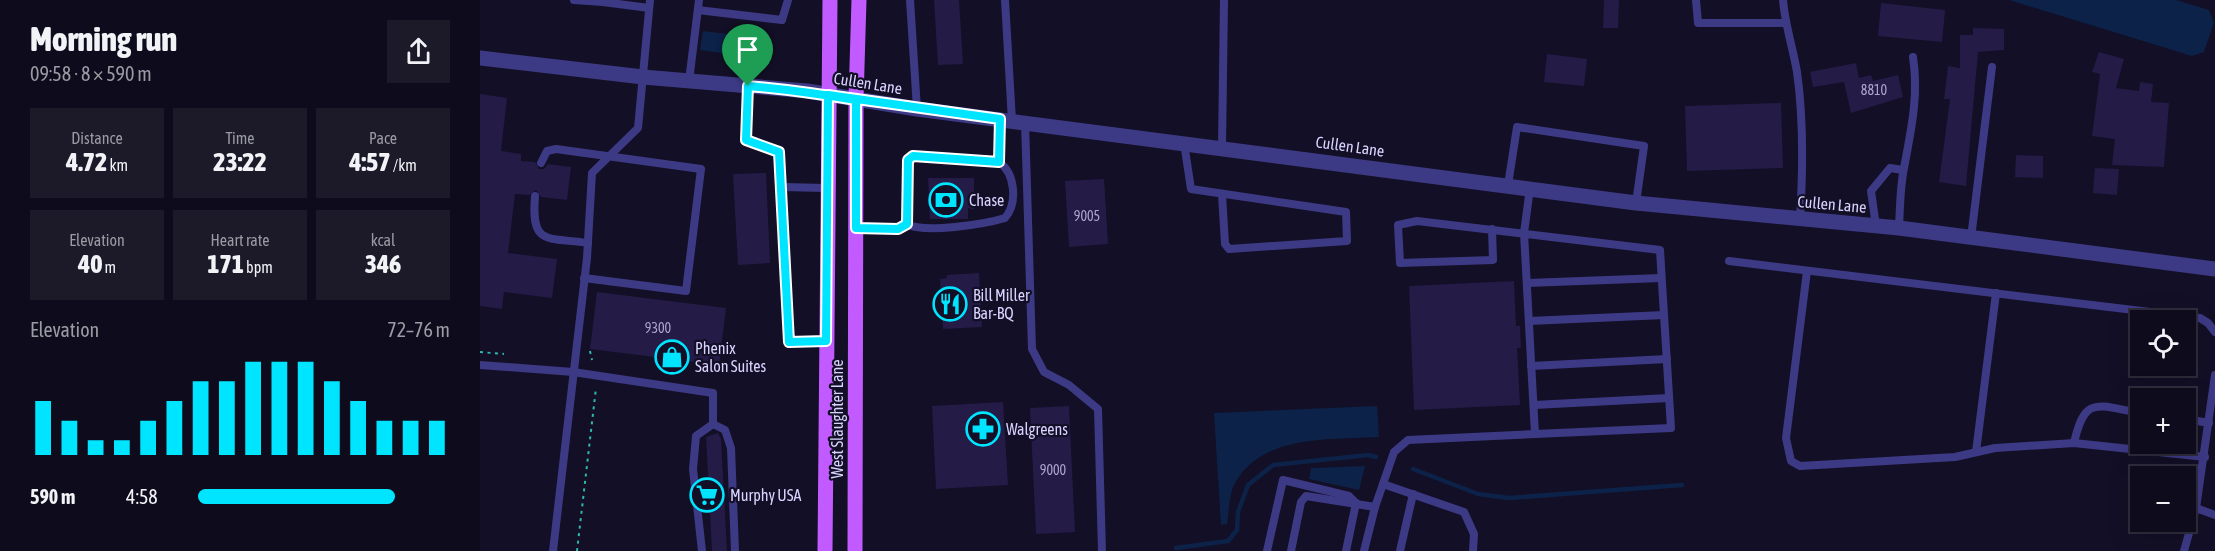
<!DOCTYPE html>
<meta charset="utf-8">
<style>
body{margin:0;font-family:"Asap Condensed",sans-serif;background:#1c1929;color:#f1f3f6;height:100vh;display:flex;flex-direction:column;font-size:22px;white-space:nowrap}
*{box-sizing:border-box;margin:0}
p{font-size:20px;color:#9b9ba3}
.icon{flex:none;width:33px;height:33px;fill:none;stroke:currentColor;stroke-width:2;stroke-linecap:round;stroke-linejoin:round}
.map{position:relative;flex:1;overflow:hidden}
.side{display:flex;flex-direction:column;background:#0e0b1c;width:480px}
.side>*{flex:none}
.fabs{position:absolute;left:1650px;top:310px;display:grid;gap:12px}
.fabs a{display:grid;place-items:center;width:66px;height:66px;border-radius:0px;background:#0e0b1c;box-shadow:0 6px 24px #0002,0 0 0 2px #2e2b3b;font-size:30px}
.pin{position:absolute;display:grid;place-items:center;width:51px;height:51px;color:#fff;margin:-62px -26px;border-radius:50% 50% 50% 0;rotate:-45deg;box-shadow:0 0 6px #0007}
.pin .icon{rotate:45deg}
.round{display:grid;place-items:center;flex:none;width:63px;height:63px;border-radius:0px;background:#1c1929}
.overview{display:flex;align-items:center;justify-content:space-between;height:102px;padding:0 30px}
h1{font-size:33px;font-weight:800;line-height:45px}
.figures{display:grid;grid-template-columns:repeat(3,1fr);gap:9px;height:102px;padding:6px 30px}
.figures div{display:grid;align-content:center;border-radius:0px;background:#1c1929;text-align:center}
.figures b{font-size:26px;font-weight:800}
.figures small{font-size:16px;font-weight:400}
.figures p{font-size:16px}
.chart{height:168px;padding:12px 30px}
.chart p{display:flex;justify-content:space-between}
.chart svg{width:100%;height:108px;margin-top:6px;stroke:#00e5ff;stroke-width:6}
ul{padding:0 30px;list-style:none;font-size:20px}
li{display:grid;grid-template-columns:96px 72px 1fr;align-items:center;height:45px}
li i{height:15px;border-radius:8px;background:#00e5ff}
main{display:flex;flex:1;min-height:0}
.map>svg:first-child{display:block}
</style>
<main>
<section class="side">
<div class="overview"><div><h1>Morning run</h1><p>09:58 · 8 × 590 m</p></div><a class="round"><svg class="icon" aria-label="share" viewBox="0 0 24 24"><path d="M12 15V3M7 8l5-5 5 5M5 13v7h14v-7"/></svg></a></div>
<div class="figures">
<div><p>Distance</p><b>4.72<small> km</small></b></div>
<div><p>Time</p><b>23:22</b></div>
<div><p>Pace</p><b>4:57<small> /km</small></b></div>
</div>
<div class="figures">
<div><p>Elevation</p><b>40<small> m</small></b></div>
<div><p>Heart rate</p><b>171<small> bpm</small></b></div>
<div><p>kcal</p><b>346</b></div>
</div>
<div class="chart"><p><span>Elevation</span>72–76 m</p>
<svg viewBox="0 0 160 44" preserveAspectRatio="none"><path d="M5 44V22M15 44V30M25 44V38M35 44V38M45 44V30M55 44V22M65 44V14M75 44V14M85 44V6M95 44V6M105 44V6M115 44V14M125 44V22M135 44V30M145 44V30M155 44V30"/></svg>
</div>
<ul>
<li><b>590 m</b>4:58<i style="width:78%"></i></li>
</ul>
</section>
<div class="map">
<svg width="1735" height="551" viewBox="0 0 1735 551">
<rect width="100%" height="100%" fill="#130f26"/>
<g fill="#0c2248">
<path d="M1529,0H1696L1729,10L1734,23L1724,52L1712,56Z"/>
<path d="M223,31L265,36L262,56L220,50Z"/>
<path d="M897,406L899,437C851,440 782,434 755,483C749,494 749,512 747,524L741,525L734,413Z"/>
<path d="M885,466L879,490L829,479L831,468Z"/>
</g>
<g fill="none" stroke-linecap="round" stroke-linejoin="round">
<g stroke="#0c2248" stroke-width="4.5">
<path d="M933,469L998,494L1029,498L1202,485"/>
<path d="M696,548L748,541L757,530L758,512L768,485L793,465L888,455L896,457"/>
</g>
</g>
<g fill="#241b47">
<path d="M454,0H479L483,64L458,65Z"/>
<path d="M1124,0H1139L1138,28H1123Z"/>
<path d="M1401,3L1465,10L1462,42L1398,36Z"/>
<path d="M1493,28L1524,29V50L1498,52L1486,186L1459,182L1470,99H1464L1468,66L1480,68V35H1493Z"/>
<path d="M1619,52L1644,59L1636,88L1659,91L1660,82L1673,84L1671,102L1689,103L1684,167L1632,165L1635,139L1612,136L1620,74L1612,72Z"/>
<path d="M1067,54L1107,59L1104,86L1064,82Z"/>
<path d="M1376,63L1379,78L1391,75L1393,81L1418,75L1423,97L1371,113L1364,82L1333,87L1330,72Z"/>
<path d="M0,94L27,98L21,151L41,154V161L55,162L59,169H64L68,164L91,167L87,200L61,197L56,190L49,195L35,194L28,253L77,259L72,298L24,292L22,309L0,306Z"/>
<path d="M1301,103L1303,168L1207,171L1205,106Z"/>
<path d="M1536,155L1563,156V178L1535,177Z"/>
<path d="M1615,168L1639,169L1637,195L1613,193Z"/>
<path d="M286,173L290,263L258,265L253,174Z"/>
<path d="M448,178H494V210L488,208V219H450Z"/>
<path d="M624,179L628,244L589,247L585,181Z"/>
<path d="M499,273L502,327L463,329L460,279L467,278V275Z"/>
<path d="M1034,281L1036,326H1040L1041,348H1037L1040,405L934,410L929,286Z"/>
<path d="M117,292L246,308L239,365L110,349Z"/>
<path d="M523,402L528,485L456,489L452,406Z"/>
<path d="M589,406L595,532L556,534L550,408Z"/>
<path d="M238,433L241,439L247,551H232L226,437Z"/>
</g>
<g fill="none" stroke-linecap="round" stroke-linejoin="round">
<g stroke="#2fb8b0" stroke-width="2" stroke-dasharray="3 4.5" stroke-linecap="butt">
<path d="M110,351L112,360"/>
<path d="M0,352L24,354"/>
<path d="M97,551L116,388"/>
</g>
<g stroke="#3d3a85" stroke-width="8">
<path d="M94,0L123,2"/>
<path d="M124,0L123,2L169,8"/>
<path d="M430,0L437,109"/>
<path d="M525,0L532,121"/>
<path d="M1216,0L1218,23H1305"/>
<path d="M1303,0C1305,25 1313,48 1317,72C1324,121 1323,170 1320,219"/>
<path d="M218,10L302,20L308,0"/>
<path d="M209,81L219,0"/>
<path d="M268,86L266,140L299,152L309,342L346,341"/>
<path d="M545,122L552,349L564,372L589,385L618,409L622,551"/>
<path d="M704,143L711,189L866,212L867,241L749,249L745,244L742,194"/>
<path d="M742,147L744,0"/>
<path d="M61,163L67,151L76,149L221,169L206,291L104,278"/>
<path d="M1028,185L1037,127L1164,146L1156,203"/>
<path d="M301,187L347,188"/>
<path d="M55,196C51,246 66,237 108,243"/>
<path d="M427,224C444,234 505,224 525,218C538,203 535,173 519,162"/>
<path d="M1396,226L1391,191L1410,168L1423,170"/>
<path d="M376,228L418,229L427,224L428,160L433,156L519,162L520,119"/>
<path d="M1419,228C1420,209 1420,187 1424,168C1431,130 1439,96 1433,57"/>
<path d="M1012,229L1013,260L920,263L918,225L937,221L1180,250L1191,428L1055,434L1044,233L1050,188"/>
<path d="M1491,238L1512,67"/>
<path d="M1249,261L1720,318L1728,323L1735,332"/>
<path d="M1327,271L1306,438L1311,461L1320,466L1475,457L1515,448L1594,443L1725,457"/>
<path d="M1047,283L1181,278"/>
<path d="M1049,321L1184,315"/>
<path d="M0,365L93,372L233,393V424L245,430L251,448L255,551"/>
<path d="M1051,366L1187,359"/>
<path d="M1054,405L1189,398"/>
<path d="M1706,419L1729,423"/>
<path d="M1594,443C1605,394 1618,406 1660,413"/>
<path d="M1496,452L1516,293"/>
<path d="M903,484L984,512L994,534L993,551"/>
<path d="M1716,508L1735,375"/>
<path d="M73,551L107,258L112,173L158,128L170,0"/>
<path d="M222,551L213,469L216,436L233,424"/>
<path d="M787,551L803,480L869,496L876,503"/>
<path d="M811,551L821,502L826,496L895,507"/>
<path d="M866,551L876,503"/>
<path d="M884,551L895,507L914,452L928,440L1055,434"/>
<path d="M920,551L933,494"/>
<path d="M1704,551L1716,508L1735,515"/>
</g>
<path stroke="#3d3a85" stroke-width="15" d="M0,58L163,77L327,91L437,109L1156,203L1419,228L1735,269"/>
<g stroke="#c25bff" stroke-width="15">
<path d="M345,551L350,0"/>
<path d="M375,551L376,100L379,0"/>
</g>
</g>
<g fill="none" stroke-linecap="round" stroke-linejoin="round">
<defs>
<path id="route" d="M268,86L266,140L299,152L309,342L346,341L348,95L520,119L519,162L433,156L428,160L427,224L418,229L376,228V100C340,94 304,89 268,86"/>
</defs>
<use href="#route" stroke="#fff" stroke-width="12"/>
<use href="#route" stroke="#00e5ff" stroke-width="8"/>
</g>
<defs>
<symbol id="bank-ring" viewBox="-11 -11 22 22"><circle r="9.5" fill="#130f26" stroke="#00e5ff" stroke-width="1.5"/><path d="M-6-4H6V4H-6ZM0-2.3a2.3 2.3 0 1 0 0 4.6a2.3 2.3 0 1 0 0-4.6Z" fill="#00e5ff"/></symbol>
<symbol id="restaurant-ring" viewBox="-11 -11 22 22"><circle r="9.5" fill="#130f26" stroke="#00e5ff" stroke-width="1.5"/><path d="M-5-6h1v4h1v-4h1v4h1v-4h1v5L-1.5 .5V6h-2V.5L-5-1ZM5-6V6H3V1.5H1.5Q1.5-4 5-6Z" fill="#00e5ff"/></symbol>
<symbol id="shop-ring" viewBox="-11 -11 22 22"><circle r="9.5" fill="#130f26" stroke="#00e5ff" stroke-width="1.5"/><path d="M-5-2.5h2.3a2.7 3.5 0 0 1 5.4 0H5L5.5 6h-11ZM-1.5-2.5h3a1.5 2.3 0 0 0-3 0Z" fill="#00e5ff"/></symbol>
<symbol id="pharmacy-ring" viewBox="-11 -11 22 22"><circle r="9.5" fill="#130f26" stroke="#00e5ff" stroke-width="1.5"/><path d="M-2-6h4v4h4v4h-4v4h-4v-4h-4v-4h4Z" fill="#00e5ff"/></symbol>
<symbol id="supermarket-ring" viewBox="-11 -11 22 22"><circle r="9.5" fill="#130f26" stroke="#00e5ff" stroke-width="1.5"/><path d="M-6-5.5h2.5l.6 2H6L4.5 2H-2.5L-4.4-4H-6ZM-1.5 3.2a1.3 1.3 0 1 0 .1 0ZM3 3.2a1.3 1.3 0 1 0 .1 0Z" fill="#00e5ff"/></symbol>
</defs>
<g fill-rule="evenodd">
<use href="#bank-ring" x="447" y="181" width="38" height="38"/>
<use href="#restaurant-ring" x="451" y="285" width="38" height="38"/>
<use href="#shop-ring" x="173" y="338" width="38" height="38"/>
<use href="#pharmacy-ring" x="484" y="410" width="38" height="38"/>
<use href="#supermarket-ring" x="208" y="476" width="38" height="38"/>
</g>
<g text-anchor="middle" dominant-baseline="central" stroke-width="4.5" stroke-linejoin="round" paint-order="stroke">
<g font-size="14" fill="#aca6d1">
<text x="1394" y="90">8810</text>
<text x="607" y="216">9005</text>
<text x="178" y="328">9300</text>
<text x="573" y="470">9000</text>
</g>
<g font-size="16" fill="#d9d4ff" stroke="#130f26">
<text transform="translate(388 83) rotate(9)">Cullen Lane</text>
<text transform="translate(870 146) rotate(8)">Cullen Lane</text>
<text transform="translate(1352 204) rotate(5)">Cullen Lane</text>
<text transform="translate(357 419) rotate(-90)">West Slaughter Lane</text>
</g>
<g font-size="16" fill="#d9d4ff" stroke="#130f26" text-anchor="start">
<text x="489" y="200">Chase</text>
<text x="493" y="295">Bill Miller<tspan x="493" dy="18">Bar-BQ</tspan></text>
<text x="215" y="348">Phenix<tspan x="215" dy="18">Salon Suites</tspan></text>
<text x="526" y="429">Walgreens</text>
<text x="250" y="495">Murphy USA</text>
</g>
</g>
</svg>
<div class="fabs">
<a><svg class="icon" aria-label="locate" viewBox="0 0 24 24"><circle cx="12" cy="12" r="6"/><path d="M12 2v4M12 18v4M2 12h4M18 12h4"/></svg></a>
<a>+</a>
<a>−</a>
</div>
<div class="pin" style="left:268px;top:86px;background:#1e9e55"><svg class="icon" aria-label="arrive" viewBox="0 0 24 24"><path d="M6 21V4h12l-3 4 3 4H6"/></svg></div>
</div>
</main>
